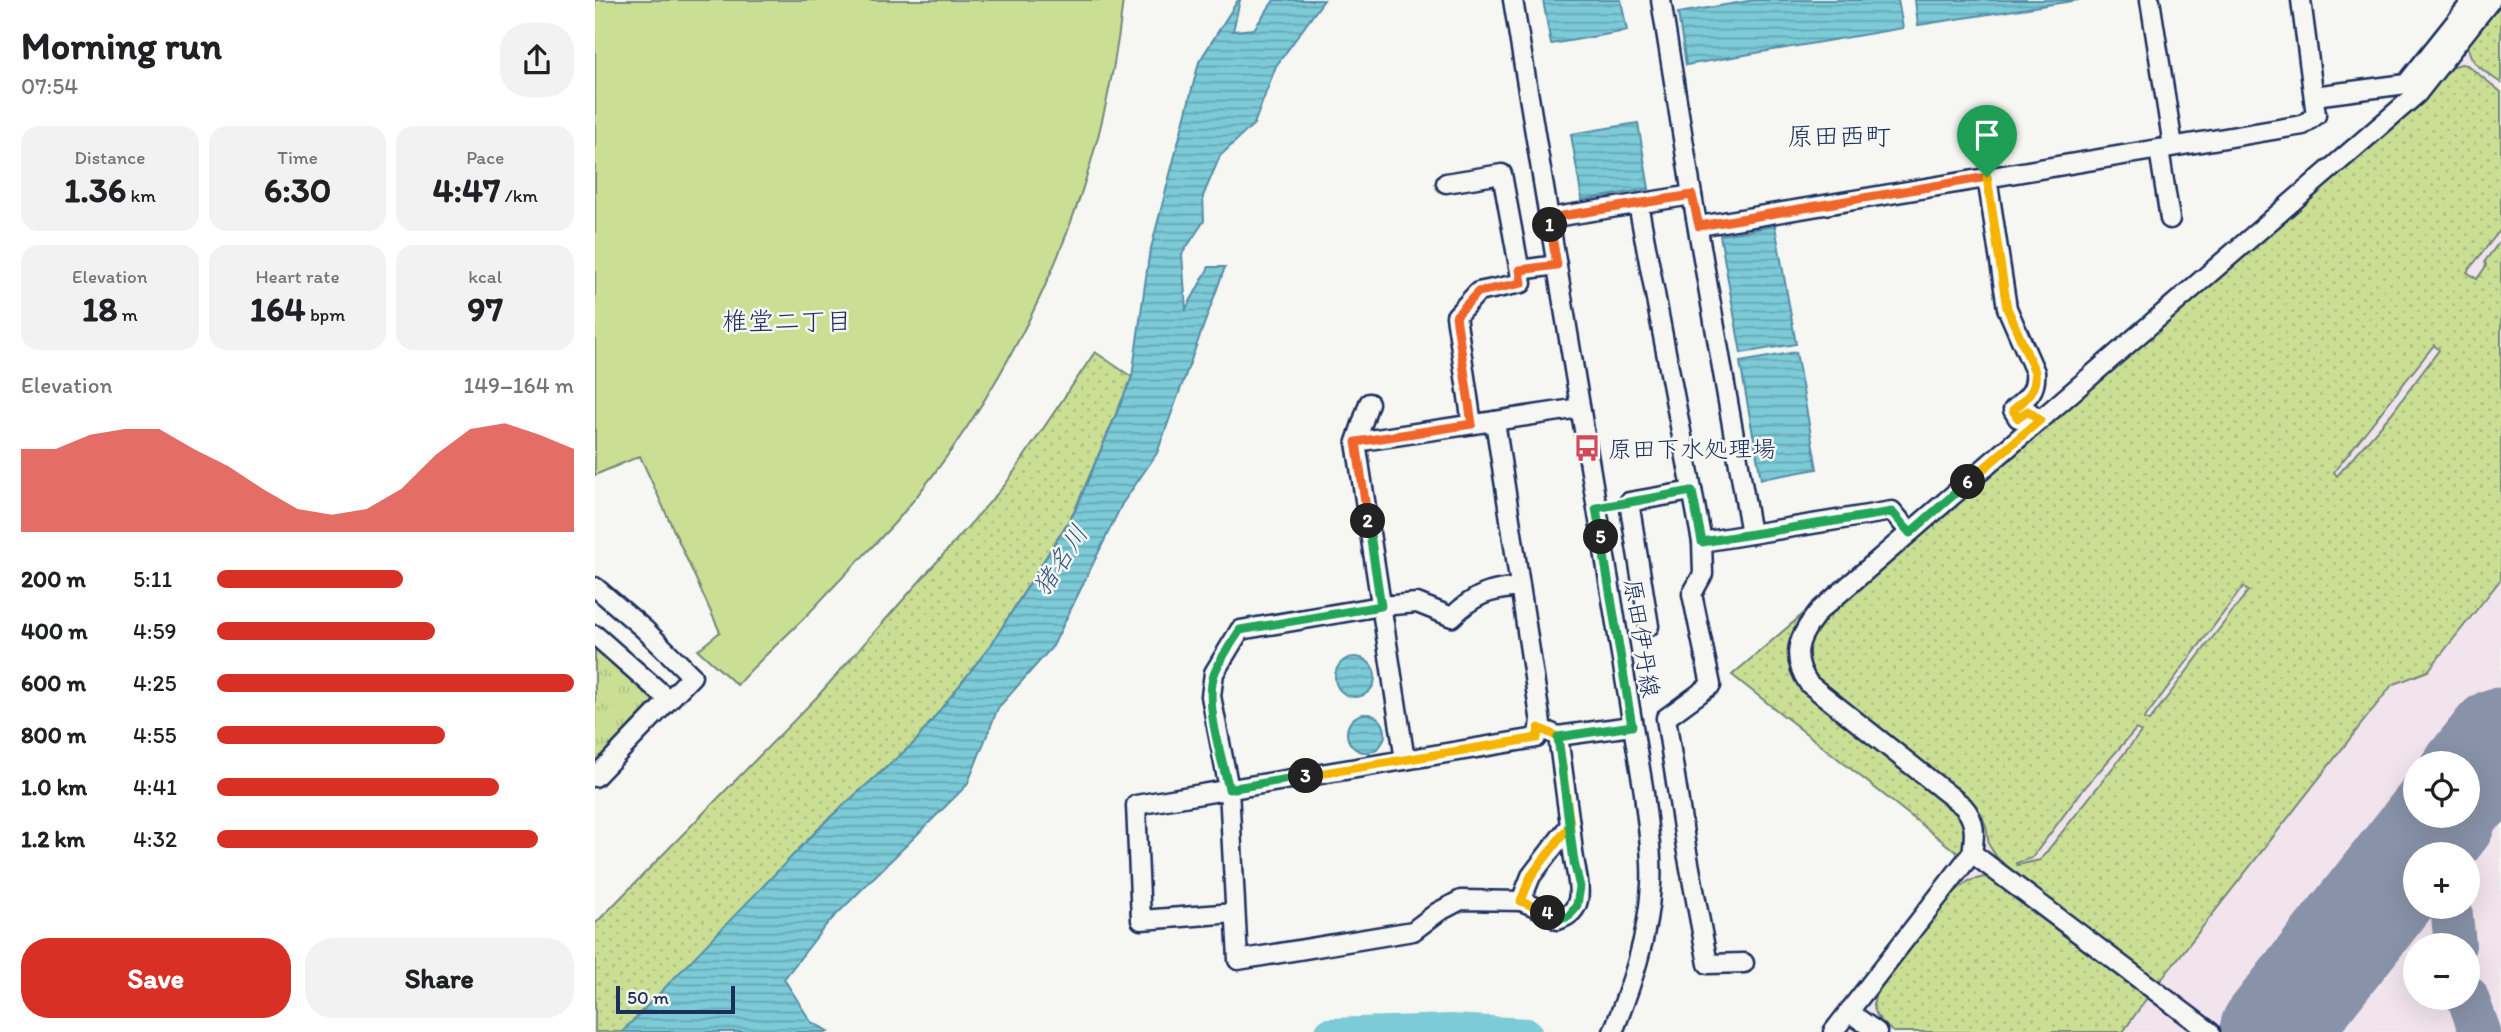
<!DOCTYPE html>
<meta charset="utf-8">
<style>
body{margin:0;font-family:Itim,"Klee One",sans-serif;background:#f2f2f2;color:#202124;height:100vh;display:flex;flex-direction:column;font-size:26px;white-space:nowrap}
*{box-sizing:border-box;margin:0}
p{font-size:23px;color:#757577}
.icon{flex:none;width:38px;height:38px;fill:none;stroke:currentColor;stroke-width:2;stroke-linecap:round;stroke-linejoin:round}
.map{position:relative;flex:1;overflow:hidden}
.sheet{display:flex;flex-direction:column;background:#fff;width:595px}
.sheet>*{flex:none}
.tools{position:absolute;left:1808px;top:751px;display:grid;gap:14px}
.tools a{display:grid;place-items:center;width:77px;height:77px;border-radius:50%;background:#fff;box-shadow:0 7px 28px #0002;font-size:35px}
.scale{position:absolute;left:21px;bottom:18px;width:119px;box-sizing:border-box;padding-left:7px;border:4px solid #1b2f5e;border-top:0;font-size:19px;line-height:24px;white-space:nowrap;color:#1b2f5e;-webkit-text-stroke:5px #f6f6f2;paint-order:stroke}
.pin{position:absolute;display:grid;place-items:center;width:60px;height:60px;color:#fff;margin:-72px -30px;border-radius:50% 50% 50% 0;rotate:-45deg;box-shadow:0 0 7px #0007}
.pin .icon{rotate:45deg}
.km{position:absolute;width:35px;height:35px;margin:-18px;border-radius:50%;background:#222;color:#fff;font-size:19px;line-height:35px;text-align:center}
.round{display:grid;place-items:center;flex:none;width:74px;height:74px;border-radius:28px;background:#f2f2f2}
.summary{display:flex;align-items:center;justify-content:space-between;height:119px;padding:0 21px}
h1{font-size:38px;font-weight:800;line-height:52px}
.figures{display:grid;grid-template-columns:repeat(3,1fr);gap:10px;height:119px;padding:7px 21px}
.figures div{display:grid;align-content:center;border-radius:18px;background:#f2f2f2;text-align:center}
.figures b{font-size:35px;font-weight:800}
.figures small{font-size:19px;font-weight:400}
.figures p{font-size:19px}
.chart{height:196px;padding:14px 21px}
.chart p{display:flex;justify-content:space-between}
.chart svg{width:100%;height:126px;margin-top:7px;fill:#d93025;opacity:.7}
.action{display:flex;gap:14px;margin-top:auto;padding:14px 21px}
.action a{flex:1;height:80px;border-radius:28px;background:#d93025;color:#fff;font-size:28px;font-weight:800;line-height:80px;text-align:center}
.action a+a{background:#f2f2f2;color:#202124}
ul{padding:0 21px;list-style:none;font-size:23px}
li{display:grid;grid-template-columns:112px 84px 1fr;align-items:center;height:52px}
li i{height:18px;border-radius:9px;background:#d93025}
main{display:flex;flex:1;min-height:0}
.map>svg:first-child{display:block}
</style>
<main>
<section class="sheet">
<div class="summary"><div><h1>Morning run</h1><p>07:54</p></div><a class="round"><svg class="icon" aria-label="share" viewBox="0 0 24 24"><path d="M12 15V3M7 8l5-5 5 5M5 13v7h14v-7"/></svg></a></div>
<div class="figures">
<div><p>Distance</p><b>1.36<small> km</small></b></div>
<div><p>Time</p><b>6:30</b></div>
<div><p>Pace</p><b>4:47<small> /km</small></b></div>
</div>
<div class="figures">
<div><p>Elevation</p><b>18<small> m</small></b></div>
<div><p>Heart rate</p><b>164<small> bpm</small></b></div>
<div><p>kcal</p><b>97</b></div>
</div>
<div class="chart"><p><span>Elevation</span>149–164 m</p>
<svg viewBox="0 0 160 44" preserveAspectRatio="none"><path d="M0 44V15L10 15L20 10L30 8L40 8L50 15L60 21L70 29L80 36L90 38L100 36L110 29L120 17L130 8L140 6L150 10L160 15V44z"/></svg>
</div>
<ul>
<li><b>200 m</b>5:11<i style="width:52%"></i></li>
<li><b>400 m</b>4:59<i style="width:61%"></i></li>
<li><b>600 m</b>4:25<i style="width:100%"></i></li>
<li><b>800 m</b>4:55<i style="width:64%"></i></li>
<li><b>1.0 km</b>4:41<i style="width:79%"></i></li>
<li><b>1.2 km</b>4:32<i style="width:90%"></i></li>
</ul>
<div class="action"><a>Save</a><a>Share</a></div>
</section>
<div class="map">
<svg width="1906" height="1032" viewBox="0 0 1906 1032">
<defs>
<pattern id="grass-dots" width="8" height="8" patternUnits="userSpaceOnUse" patternTransform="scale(1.75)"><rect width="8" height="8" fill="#cadf94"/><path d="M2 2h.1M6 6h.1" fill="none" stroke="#adc082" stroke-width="1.8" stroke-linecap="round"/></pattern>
<pattern id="park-tufts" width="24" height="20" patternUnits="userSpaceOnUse" patternTransform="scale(1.75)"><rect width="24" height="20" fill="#cadf94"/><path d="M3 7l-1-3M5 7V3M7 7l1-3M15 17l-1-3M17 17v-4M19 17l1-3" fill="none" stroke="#adc082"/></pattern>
<pattern id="water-rules" width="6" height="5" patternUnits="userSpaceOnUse" patternTransform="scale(1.75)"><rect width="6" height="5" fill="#7ccbd7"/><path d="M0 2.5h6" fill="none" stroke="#65a5b2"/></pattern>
</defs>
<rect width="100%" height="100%" fill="#f6f6f2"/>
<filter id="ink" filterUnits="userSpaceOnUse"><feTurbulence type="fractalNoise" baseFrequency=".0143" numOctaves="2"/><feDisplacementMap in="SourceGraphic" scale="14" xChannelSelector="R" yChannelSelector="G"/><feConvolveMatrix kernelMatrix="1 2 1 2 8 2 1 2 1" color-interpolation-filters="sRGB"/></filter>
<g filter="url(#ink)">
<path fill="#f1e4ed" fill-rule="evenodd" d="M1889,0H1906V1032H1228L1363,855L1136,675L1823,84ZM1820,763H1872V816H1820ZM1820,854H1872V906H1820ZM1820,945H1872V998H1820Z"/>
<g fill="url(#grass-dots)" stroke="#728779" stroke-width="2" fill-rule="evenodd">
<path d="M1906,1V83C1891,72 1870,62 1874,41Z"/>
<path d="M1866,64L1872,65L1906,92V229L1872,272L1882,279L1891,266L1890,261L1906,240V579L1833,671L1797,685L1562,985L1460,909L1404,861L1394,845L1391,826L1386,814L1377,805L1228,686C1203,658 1206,642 1232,617C1244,605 1255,593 1266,581L1853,68ZM1839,345L1844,350L1796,414L1742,476L1739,472ZM1648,587L1653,591L1554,721L1549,719ZM1541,729L1546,732L1445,860L1422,865L1421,863L1437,858L1487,791Z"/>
<path d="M500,352L537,377L479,512L396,645L320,742L232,820L36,1026L27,1032H0V924L221,698L410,485Z"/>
<path d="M1208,614C1193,636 1188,654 1201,678L1365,814C1371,829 1374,840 1365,855L1137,675Z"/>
<path d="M1389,877L1397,878L1554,995L1528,1032H1298C1285,1021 1274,1012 1281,994L1359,892L1374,881Z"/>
</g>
<path fill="url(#park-tufts)" stroke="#728779" stroke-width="2" d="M0,646L60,699L0,762Z"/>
<path fill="#cadf94" stroke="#728779" stroke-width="2" d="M0,0H528C508,191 427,371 304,518C286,539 265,558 246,579C231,594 218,610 202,625C182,645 161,663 142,685L103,650L125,632L45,456L0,475Z"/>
<g fill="url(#water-rules)" stroke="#558da7" stroke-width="2">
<path d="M643,0H645L638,31L659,29L679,0H729L681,66L659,124L625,156L608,196L609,221L587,254L591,309L614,267H630L562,453L527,504L458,646L403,708L372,785L231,925L189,979L216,1022L235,1032H27L232,820L320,742L396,645L479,513L537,377L554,256L604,62Z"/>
<path d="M948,0H1026L1032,31L956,44Z"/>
<path d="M1159,0H1303L1308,28L1091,65L1083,13Z"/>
<path d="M1320,0H1484L1323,25Z"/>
<path d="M1043,123L1054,189L987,200L976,134Z"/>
<path d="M1180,226L1201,344L1146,353L1125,235Z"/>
<path d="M1201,352L1222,469L1166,479L1145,362Z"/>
<circle cx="760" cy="677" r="20"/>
<circle cx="771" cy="733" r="19"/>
</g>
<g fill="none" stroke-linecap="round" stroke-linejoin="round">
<path stroke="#7ccbd7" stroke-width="28" d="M734,1032L856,1028L933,1032"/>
<g stroke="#8892a8" stroke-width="42">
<path d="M1872,801L1886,774L1906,741"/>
<path d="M1858,854L1867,816"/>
<path d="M1856,906L1860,945"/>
<path d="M1872,996L1885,1032"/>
</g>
<g stroke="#8892a8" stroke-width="107">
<path d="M1872,784L1906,741"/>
<path d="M1678,1032L1848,816"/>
</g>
<defs>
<g id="minor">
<path d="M918,0L1049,793C1052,823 1058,855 1056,885C1053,937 1037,984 1018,1032"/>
<path d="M1066,0L1097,195L1156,534L1107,542"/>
<path d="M1555,0L1578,146"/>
<path d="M1719,96L1811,84L1878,0"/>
<path d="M1564,149L1575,219"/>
<path d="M1392,177L1412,308L1440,372C1442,391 1432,398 1418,410L1423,418L1433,411L1445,420"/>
<path d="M851,183L907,174L927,283L883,292L861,316L877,424"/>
<path d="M1043,204L1107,542L1108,574L1097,594L1116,685L1071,718L1091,847L1113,964L1149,963"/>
<path d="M954,218L1097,195"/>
<path d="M1104,226L1708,125L1721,115L1706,0"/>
<path d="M925,270L962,265"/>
<path d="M774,403L761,442L810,760"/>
<path d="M761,442L985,408"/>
<path d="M1156,534L1297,511L1315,532"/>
<path d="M0,587L49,629L97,676L0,777"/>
<path d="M925,587C894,590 880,594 857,617L822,603L786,606L645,630L619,673L616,696L634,789L643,960L818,931L843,912L866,900L926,901L946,909L963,920C991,911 984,887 980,864C977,851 977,838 975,825"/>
<path d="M1054,626L1034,502L1097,491"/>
<path d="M0,635L74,700"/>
<path d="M954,732L963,736L1037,726"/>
<path d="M1377,853L1615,1032"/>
<path d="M926,901L936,876L975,825L963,736"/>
<path d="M640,913L546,920L541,805L941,738L946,723L900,421"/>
<path d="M1254,1012L1282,1032"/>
<path d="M1238,1032L1377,853C1380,835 1381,820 1368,806L1214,684C1194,655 1204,636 1224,611L1822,94L1896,0"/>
</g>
</defs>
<use href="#minor" stroke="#1b2f5e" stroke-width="23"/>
<use href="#minor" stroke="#f6f6f2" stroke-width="18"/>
</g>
</g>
<g fill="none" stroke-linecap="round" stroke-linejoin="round" filter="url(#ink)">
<defs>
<path id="split-1" d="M955,225L954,218L1097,195L1104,226L1392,177"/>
<path id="split-2" d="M773,521L761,442L877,424L861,316L883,292L927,283L925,270L962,265L955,225"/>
<path id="split-3" d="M711,776L634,789C627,759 608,700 620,672C626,657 637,643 645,630L786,606L773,521"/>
<path id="split-4" d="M711,776L942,738L944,728L963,737L975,825L936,876L926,901L953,913"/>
<path id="split-5" d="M953,913L963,920L974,916L982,905L985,887L979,862L963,737L1037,726L1006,537"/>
<path id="split-6" d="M1006,537L1001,508L1097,491L1107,542L1297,512L1315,533L1373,482"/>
<path id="split-7" d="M1373,482L1445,420L1433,411L1423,418L1418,410C1432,398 1442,391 1440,372L1412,308L1392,177"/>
</defs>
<use href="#split-1" stroke="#fff" stroke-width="14"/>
<use href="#split-2" stroke="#fff" stroke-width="14"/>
<use href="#split-3" stroke="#fff" stroke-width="14"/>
<use href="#split-4" stroke="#fff" stroke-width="14"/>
<use href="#split-5" stroke="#fff" stroke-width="14"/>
<use href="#split-6" stroke="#fff" stroke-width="14"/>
<use href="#split-7" stroke="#fff" stroke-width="14"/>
<use href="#split-1" stroke="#f0652b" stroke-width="9"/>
<use href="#split-2" stroke="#f0652b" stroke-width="9"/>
<use href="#split-3" stroke="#22a559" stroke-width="9"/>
<use href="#split-4" stroke="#f5b400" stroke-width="9"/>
<use href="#split-5" stroke="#22a559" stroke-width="9"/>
<use href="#split-6" stroke="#22a559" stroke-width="9"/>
<use href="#split-7" stroke="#f5b400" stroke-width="9"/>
</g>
<defs>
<symbol id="bus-bare" viewBox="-9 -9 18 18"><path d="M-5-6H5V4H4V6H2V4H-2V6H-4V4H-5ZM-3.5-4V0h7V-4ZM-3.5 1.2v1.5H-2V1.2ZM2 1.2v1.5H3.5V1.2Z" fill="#d1495b" stroke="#f6f6f2" stroke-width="2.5" paint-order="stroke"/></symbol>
</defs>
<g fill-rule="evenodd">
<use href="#bus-bare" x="973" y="429" width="38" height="38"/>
</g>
<g text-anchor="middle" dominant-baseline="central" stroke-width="5" stroke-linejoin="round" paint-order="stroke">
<g font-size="24" fill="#1b2f5e" stroke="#f6f6f2" text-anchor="start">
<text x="1013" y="448">原田下水処理場</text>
</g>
<g font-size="24" fill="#1b2f5e" stroke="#f6f6f2">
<text transform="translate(1047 638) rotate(81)">原田伊丹線</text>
</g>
<g font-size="26" fill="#1b2f5e" stroke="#f6f6f2">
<text x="1244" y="136">原田西町</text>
<text x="192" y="321">椎堂二丁目</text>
</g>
<g font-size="26" font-style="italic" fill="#33567c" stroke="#f6f6f2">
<text transform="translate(465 560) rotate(-57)">猪名川</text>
</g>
</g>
</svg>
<div class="tools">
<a><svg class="icon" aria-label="locate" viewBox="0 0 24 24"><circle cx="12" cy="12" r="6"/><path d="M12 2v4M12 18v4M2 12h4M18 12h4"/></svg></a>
<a>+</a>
<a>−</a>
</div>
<div class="scale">50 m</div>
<div class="pin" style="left:1392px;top:177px;background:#1e9e55"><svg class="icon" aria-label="arrive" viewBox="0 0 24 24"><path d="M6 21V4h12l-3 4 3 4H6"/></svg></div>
<b class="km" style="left:955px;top:225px">1</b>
<b class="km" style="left:773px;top:521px">2</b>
<b class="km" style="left:711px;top:776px">3</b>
<b class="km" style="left:953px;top:913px">4</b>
<b class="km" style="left:1006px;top:537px">5</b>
<b class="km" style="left:1373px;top:482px">6</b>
</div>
</main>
